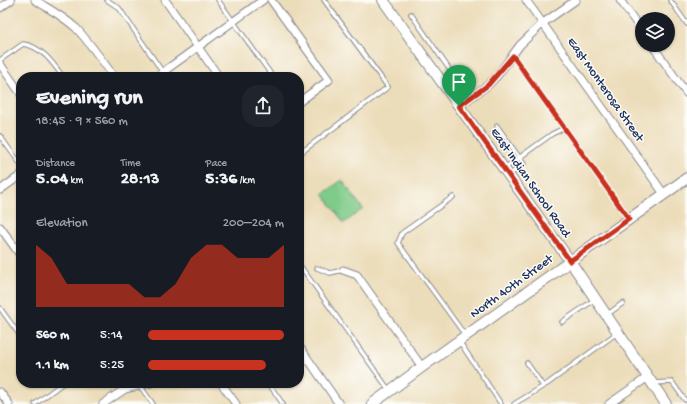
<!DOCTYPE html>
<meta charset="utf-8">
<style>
body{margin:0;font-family:"Gochi Hand",sans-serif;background:#20242c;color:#f1f3f6;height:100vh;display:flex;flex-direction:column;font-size:15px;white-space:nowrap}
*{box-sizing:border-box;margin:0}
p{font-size:13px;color:#9ea1a6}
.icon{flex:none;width:22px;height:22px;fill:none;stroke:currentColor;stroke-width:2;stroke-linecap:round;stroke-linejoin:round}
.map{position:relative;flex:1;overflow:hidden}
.sheet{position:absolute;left:16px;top:72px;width:288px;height:316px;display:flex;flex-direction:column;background:#171b24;border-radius:16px;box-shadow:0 1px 3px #0004}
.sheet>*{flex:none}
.tools{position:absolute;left:635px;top:12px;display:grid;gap:8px}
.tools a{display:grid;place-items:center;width:40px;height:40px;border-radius:50%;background:#171b24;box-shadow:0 1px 3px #0004;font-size:20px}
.pin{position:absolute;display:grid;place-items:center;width:34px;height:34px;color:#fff;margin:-41px -17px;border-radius:50% 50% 50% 0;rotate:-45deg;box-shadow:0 0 4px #0007}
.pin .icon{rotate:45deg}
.round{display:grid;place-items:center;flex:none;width:42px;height:42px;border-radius:16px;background:#20242c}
.overview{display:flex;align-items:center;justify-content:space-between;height:68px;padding:0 20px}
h1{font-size:22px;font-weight:700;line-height:30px}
.metrics{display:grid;grid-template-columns:repeat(3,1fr);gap:6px;height:68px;padding:4px 20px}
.metrics div{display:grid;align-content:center}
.metrics b{font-size:17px;font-weight:700}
.metrics small{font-size:11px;font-weight:400}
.metrics p{font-size:11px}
.chart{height:112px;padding:8px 20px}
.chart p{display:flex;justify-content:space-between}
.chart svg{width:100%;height:72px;margin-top:4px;fill:#c8321e;opacity:.7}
ul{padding:0 20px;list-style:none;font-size:13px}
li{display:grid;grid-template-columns:64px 48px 1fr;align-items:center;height:30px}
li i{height:10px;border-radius:5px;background:#c8321e}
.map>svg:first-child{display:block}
</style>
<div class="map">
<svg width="687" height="404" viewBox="0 0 687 404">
<rect width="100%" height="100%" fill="#fdfcf7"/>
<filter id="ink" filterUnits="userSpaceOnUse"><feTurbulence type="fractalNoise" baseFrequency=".025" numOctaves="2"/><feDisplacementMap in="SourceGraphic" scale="8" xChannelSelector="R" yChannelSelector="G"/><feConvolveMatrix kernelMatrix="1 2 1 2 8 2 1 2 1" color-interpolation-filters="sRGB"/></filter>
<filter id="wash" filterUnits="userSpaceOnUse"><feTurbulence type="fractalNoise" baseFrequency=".012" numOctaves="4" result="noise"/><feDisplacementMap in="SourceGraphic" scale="16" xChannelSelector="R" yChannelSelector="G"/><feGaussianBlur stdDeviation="0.9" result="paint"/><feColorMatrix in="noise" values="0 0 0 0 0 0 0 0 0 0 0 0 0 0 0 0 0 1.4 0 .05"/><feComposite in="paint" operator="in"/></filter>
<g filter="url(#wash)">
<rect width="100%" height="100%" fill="#ecddba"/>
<path fill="#7fcb89" stroke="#4d7d74" d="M342,180L363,209L344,223L323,194Z"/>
</g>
<g filter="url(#ink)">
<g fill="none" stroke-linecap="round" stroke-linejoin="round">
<defs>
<g id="service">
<path d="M107,0L119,8L166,77"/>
<path d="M218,0L273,77"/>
<path d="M670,0L687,24"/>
<path d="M411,14L454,76L453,79L445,85"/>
<path d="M513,56L628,218"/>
<path d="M0,60L23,44C41,46 53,63 63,77"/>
<path d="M497,126L524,164L509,175"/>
<path d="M0,136L21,165"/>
<path d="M299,154L388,87L324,0"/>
<path d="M505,168L552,134L564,128"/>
<path d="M453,197L402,233L398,243L465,335"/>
<path d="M299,264L389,390"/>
<path d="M317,268L330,273L343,270"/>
<path d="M0,308L21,337"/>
<path d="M608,314L623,303"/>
<path d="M562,322L594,300"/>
<path d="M459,341L501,404"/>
<path d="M527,363L543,386"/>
<path d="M268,383L283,404"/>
<path d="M653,383L672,382L685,400"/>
<path d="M140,386L153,404"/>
<path d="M35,404L63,383"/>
<path d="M514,404L547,384L617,333"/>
</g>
<g id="minor">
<path d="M35,0C49,9 64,17 76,28C90,43 102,60 114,77"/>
<path d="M165,0L219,77"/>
<path d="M271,0L329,80L299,102"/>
<path d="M526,0L664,194"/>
<path d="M620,0L642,31"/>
<path d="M0,8L11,0"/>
<path d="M652,45L687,94"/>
<path d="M0,64L21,94"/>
<path d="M156,77L263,0"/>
<path d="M459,106L488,85L497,76L520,45L543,23L576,0"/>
<path d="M0,190L21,175"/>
<path d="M0,227L21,256"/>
<path d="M343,270L357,275L422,367"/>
<path d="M299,346L339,404"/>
<path d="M221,383L236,404"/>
<path d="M0,392L9,404"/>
<path d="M103,404L125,389L151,383"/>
<path d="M609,404L648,377"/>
</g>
<g id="secondary">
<path d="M383,0L570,261L666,404"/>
<path d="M372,404L422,367L687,178"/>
</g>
</defs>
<use href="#service" stroke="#84868c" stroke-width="5.5"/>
<use href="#minor" stroke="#84868c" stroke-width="9"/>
<use href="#secondary" stroke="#84868c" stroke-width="12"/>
<use href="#service" stroke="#fff" stroke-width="3.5"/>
<use href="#minor" stroke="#fff" stroke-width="7"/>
<use href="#secondary" stroke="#fff" stroke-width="10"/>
</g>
</g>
<g fill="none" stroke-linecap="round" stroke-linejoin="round" filter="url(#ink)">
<defs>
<path id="route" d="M513,56L629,219L570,261L459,106L488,85Z"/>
</defs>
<use href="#route" stroke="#fff" stroke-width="8"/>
<use href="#route" stroke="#c8321e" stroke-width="5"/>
</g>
<g text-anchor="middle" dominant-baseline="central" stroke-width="3" stroke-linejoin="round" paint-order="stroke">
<g font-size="13" fill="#1b2f5e" stroke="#fdfcf7">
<text transform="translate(605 90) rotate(55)">East Monterosa Street</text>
<text transform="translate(530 183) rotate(55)">East Indian School Road</text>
<text transform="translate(512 287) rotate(-36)">North 40th Street</text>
</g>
</g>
</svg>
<div class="tools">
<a><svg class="icon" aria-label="layers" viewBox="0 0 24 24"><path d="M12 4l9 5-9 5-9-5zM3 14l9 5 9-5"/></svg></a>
</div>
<div class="pin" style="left:459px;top:106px;background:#1e9e55"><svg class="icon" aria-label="arrive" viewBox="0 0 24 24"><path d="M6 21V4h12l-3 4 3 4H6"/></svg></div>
<section class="sheet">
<div class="overview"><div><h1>Evening run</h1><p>18:45 · 9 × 560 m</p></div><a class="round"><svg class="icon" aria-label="share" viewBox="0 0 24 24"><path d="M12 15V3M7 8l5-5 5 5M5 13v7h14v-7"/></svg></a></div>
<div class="metrics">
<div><p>Distance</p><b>5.04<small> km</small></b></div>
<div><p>Time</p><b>28:13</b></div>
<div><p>Pace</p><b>5:36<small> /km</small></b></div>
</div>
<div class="chart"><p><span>Elevation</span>200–204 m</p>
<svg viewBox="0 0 160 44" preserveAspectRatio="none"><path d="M0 44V6L10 14L20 30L30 30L40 30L50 30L60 30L70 38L80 38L90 30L100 14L110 6L120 6L130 14L140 14L150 14L160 6V44z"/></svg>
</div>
<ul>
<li><b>560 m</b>5:14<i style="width:100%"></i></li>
<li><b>1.1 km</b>5:25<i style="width:87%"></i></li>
</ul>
</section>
</div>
